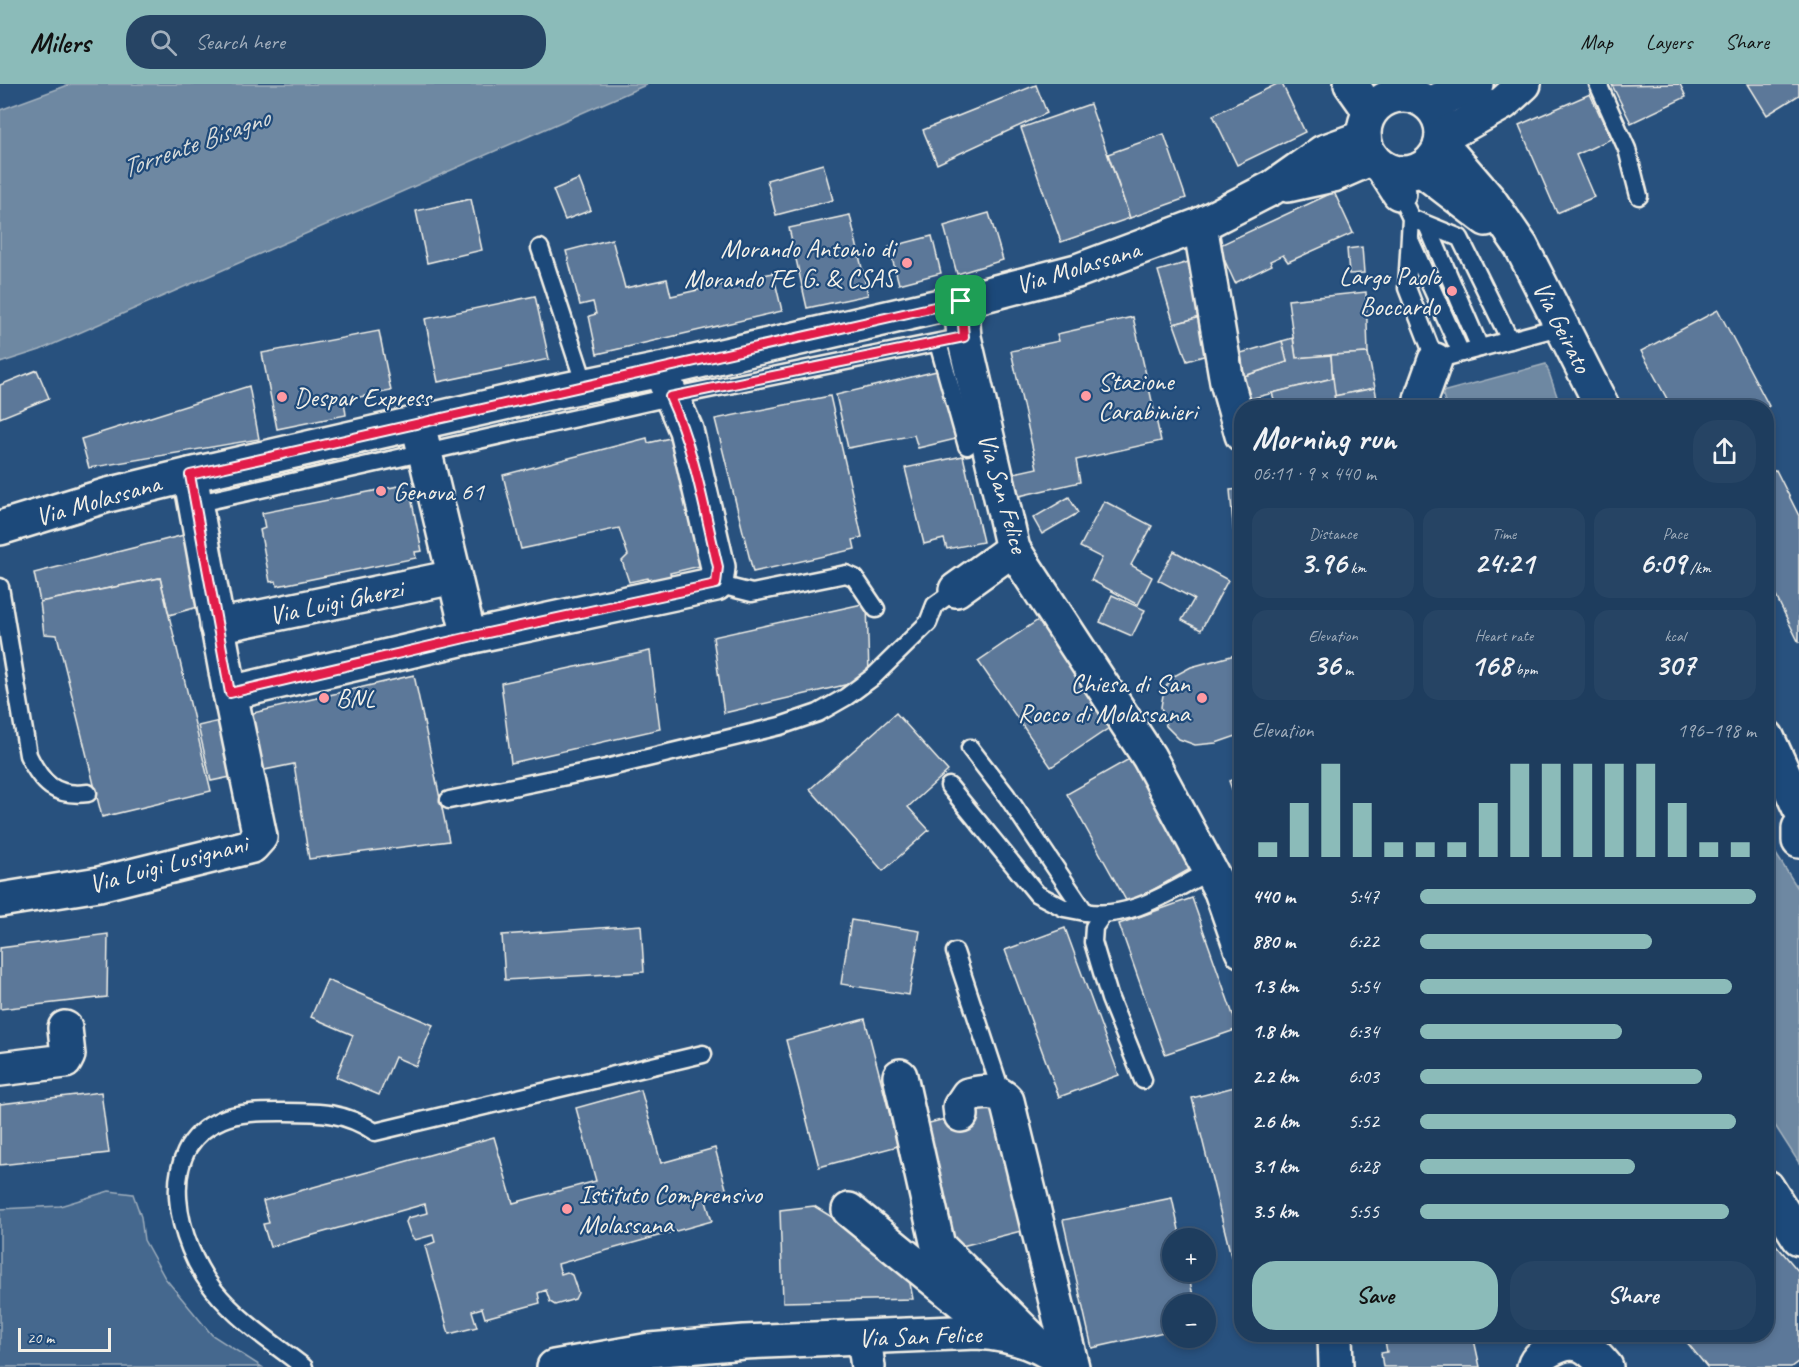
<!DOCTYPE html>
<meta charset="utf-8">
<style>
body{margin:0;font-family:Caveat,sans-serif;background:#264464;color:#f1f3f6;height:100vh;display:flex;flex-direction:column;font-size:22px;white-space:nowrap}
*{box-sizing:border-box;margin:0}
p{font-size:20px;color:#a1aebc}
.icon{flex:none;width:33px;height:33px;fill:none;stroke:currentColor;stroke-width:2;stroke-linecap:round;stroke-linejoin:round}
.map{position:relative;flex:1;overflow:hidden}
.drawer{position:absolute;left:1234px;top:316px;width:540px;height:942px;display:flex;flex-direction:column;background:#1e3d5e;border-radius:24px;box-shadow:0 3px 9px #0003,0 0 0 2px #3c5673}
.drawer>*{flex:none}
.fabs{position:absolute;left:1162px;top:1144px;display:grid;gap:12px}
.fabs a{display:grid;place-items:center;width:54px;height:54px;border-radius:50%;background:#1e3d5e;box-shadow:0 3px 9px #0003,0 0 0 2px #3c5673;font-size:30px}
.scale{position:absolute;left:18px;bottom:15px;width:93px;box-sizing:border-box;padding-left:6px;border:3px solid #f4f1e8;border-top:0;font-size:16px;line-height:21px;white-space:nowrap;color:#f4f1e8;-webkit-text-stroke:4px #1f4a7a;paint-order:stroke}
.pin{position:absolute;display:grid;place-items:center;width:51px;height:51px;color:#fff;margin:-26px;border-radius:12px;box-shadow:0 3px 9px #0006}
.round{display:grid;place-items:center;flex:none;width:63px;height:63px;border-radius:24px;background:#264464}
.head{display:flex;align-items:center;justify-content:space-between;height:102px;padding:0 18px}
h1{font-size:33px;font-weight:600;line-height:45px}
.metrics{display:grid;grid-template-columns:repeat(3,1fr);gap:9px;height:102px;padding:6px 18px}
.metrics div{display:grid;align-content:center;border-radius:15px;background:#264464;text-align:center}
.metrics b{font-size:30px;font-weight:600}
.metrics small{font-size:16px;font-weight:400}
.metrics p{font-size:16px}
.chart{height:168px;padding:12px 18px}
.chart p{display:flex;justify-content:space-between}
.chart svg{width:100%;height:108px;margin-top:6px;stroke:#8bbbb9;stroke-width:6}
.cta{display:flex;gap:12px;margin-top:auto;padding:12px 18px}
.cta a{flex:1;height:69px;border-radius:24px;background:#8bbbb9;color:#111;font-size:24px;font-weight:600;line-height:69px;text-align:center}
.cta a+a{background:#264464;color:#f1f3f6}
ul{padding:0 18px;list-style:none;font-size:20px}
li{display:grid;grid-template-columns:96px 72px 1fr;align-items:center;height:45px}
li i{height:15px;border-radius:8px;background:#8bbbb9}
header{display:flex;align-items:center;gap:36px;box-sizing:border-box;height:84px;padding:0 30px;background:#8bbbb9;color:#111}
header strong{font-size:28px}
nav{display:flex;gap:33px;margin-inline-start:auto;font-size:21px}
.search{width:420px;height:54px;background:#264464;display:flex;align-items:center;gap:15px;box-sizing:border-box;padding:0 21px;border-radius:24px;color:#a1aebc;font-size:22px}
.map>svg:first-child{display:block}
</style>
<header>
<strong>Milers</strong>
<div class="search"><svg class="icon" aria-label="search" viewBox="0 0 24 24"><circle cx="10" cy="10" r="6"/><path d="M15 15l6 6"/></svg>Search here</div>
<nav><a>Map</a><a>Layers</a><a>Share</a></nav>
</header>
<div class="map">
<svg width="1799" height="1283" viewBox="0 0 1799 1283">
<rect width="100%" height="100%" fill="#28517e"/>
<filter id="ink" filterUnits="userSpaceOnUse"><feTurbulence type="fractalNoise" baseFrequency=".0167" numOctaves="2"/><feDisplacementMap in="SourceGraphic" scale="12" xChannelSelector="R" yChannelSelector="G"/><feConvolveMatrix kernelMatrix="1 2 1 2 8 2 1 2 1" color-interpolation-filters="sRGB"/></filter>
<g filter="url(#ink)">
<path fill="#45688e" stroke="#9cacbb" stroke-width="1.5" d="M109,1107L133,1110L141,1133L144,1156L165,1194L212,1251L262,1283H0V1125L60,1122Z"/>
<g fill="#6e88a2" stroke="#a4b2be" stroke-width="1.5">
<path d="M71,0H648L40,266L0,279V26Z"/>
<path d="M1546,280L1561,324H1447L1442,308Z"/>
<path d="M1767,756L1799,806V1079L1767,1029Z"/>
</g>
<g fill="#5b7899" stroke="#f4f1e8" stroke-width="1.5">
<path d="M1277,0H1282L1305,48L1237,81L1213,31Z"/>
<path d="M1680,0L1686,13L1631,39L1612,1Z"/>
<path d="M1748,0H1799V11L1767,31Z"/>
<path d="M1036,1L1047,29L937,80L923,46Z"/>
<path d="M1590,10L1611,55L1576,71L1594,113L1557,129L1519,41Z"/>
<path d="M1090,20L1130,134L1061,158L1021,44Z"/>
<path d="M1164,50L1186,114L1130,134L1108,70Z"/>
<path d="M823,80L833,116L776,131L767,96Z"/>
<path d="M579,95L591,126L565,136L553,106Z"/>
<path d="M1334,108L1353,149L1288,178L1283,171L1270,177L1272,181L1235,199L1218,162Z"/>
<path d="M471,115L482,166L427,179L416,127Z"/>
<path d="M989,129L1003,176L957,190L944,142Z"/>
<path d="M850,131L868,211L807,224L789,144Z"/>
<path d="M932,152L941,189L899,200L889,163Z"/>
<path d="M612,155L625,204L667,195L671,212L773,189L782,227L597,270L589,232L596,230L593,218L580,221L566,167Z"/>
<path d="M1362,163L1364,189L1349,190L1347,165Z"/>
<path d="M1195,176L1200,233L1174,240L1158,187Z"/>
<path d="M1366,208L1368,269L1296,274L1288,216Z"/>
<path d="M535,212L549,275L438,298L425,235Z"/>
<path d="M1718,226L1769,322L1766,324H1672L1641,267Z"/>
<path d="M1133,233L1161,357L1076,376L1080,398L1019,412L1014,389L1037,384L1011,267L1059,257L1057,250Z"/>
<path d="M1200,233L1210,270L1187,277L1174,240Z"/>
<path d="M379,247L391,307L344,316L346,331L277,345L262,269Z"/>
<path d="M1293,254L1296,274L1331,271L1333,294L1249,315L1244,292L1287,278L1282,257Z"/>
<path d="M1282,257L1287,278L1244,292L1241,269Z"/>
<path d="M1368,269L1375,304L1334,312L1331,271Z"/>
<path d="M37,286L49,314L0,334V301Z"/>
<path d="M941,286L960,354L918,364L914,351L848,364L836,311Z"/>
<path d="M1333,294L1337,324H1277L1272,309Z"/>
<path d="M249,302L259,355L89,384L81,355Z"/>
<path d="M1375,304L1378,322L1337,324L1334,312Z"/>
<path d="M830,312L862,453L853,456L855,465L753,488L715,335Z"/>
<path d="M647,354L648,359L670,354L700,482L670,489L672,494L651,499L648,494L629,498L622,477L628,471L619,444L521,465L503,391Z"/>
<path d="M963,372L983,458L947,465L944,455L924,460L905,384Z"/>
<path d="M1776,386L1799,432V559L1767,494V391Z"/>
<path d="M404,401L407,414L411,413L422,467L415,468L416,474L277,502L276,497L270,498L260,446L265,444L262,429Z"/>
<path d="M1242,405V540L1230,406Z"/>
<path d="M1069,413L1078,429L1042,450L1033,434Z"/>
<path d="M1104,417L1152,442L1131,481L1152,493L1138,521L1091,496L1102,474L1080,463Z"/>
<path d="M188,450L205,521L169,531L160,494L40,518L34,489Z"/>
<path d="M1174,467L1228,496L1201,546L1182,536L1194,515L1158,496Z"/>
<path d="M160,494L211,707L102,733L57,551L44,550L40,518Z"/>
<path d="M1112,511L1145,526L1132,552L1100,538Z"/>
<path d="M867,519L869,591L862,597L724,629L713,553Z"/>
<path d="M1044,532L1118,638L1051,683L978,577Z"/>
<path d="M650,567L660,645L511,679L501,599Z"/>
<path d="M1242,569V650L1216,659L1195,661L1179,655L1166,642L1161,623L1164,605L1174,592L1191,583Z"/>
<path d="M414,591L449,757L309,775L294,680L211,697L198,642Z"/>
<path d="M896,629L948,687L908,723L929,746L883,787L810,705Z"/>
<path d="M1138,670L1199,780L1128,820L1067,710Z"/>
<path d="M1242,692V732L1229,697Z"/>
<path d="M1192,814L1238,945L1165,970L1119,840Z"/>
<path d="M851,836L920,847L909,911L841,900Z"/>
<path d="M641,841L644,888L505,896L502,851Z"/>
<path d="M1065,844L1119,991L1059,1013L1005,866Z"/>
<path d="M108,850L107,913L0,925V864Z"/>
<path d="M327,896L433,941L416,982L395,973L379,1011L336,993L353,951L311,933Z"/>
<path d="M865,935L898,1062L819,1083L786,956Z"/>
<path d="M1242,1001V1169L1231,1172L1192,1014Z"/>
<path d="M641,1006L661,1079L715,1064L727,1108L705,1114L712,1137L558,1180L561,1190L567,1188L572,1191L578,1209L575,1215L555,1221L550,1218L546,1206L538,1209L540,1219L485,1234L482,1224L472,1227L477,1243L449,1250L425,1162L435,1158L433,1151L415,1156L411,1152L406,1138L408,1134L427,1129L425,1120L270,1163L263,1140L269,1139L263,1117L494,1053L513,1119L596,1097L576,1024Z"/>
<path d="M101,1008L109,1069L0,1081V1020Z"/>
<path d="M994,1022L1025,1146L950,1165L918,1042Z"/>
<path d="M1172,1114L1181,1155H1173V1188H1188L1195,1221H1173V1246L1092,1264L1063,1136Z"/>
<path d="M814,1122L906,1179L913,1215L783,1218L780,1126Z"/>
<path d="M1767,1150L1799,1188V1277L1791,1283H1707L1681,1251H1767V1232L1771,1228L1767,1223Z"/>
<path d="M1384,1251H1473L1480,1283H1383L1381,1269L1387,1268Z"/>
</g>
<g fill="none" stroke-linecap="round" stroke-linejoin="round">
<defs>
<g id="lane">
<path d="M1598,0L1627,65L1639,112"/>
<path d="M1399,109L1411,134L1407,204L1435,276L1563,242"/>
<path d="M1411,134L1460,154L1510,256"/>
<path d="M1427,141L1480,264"/>
<path d="M1411,158L1461,269"/>
<path d="M540,164L585,301"/>
<path d="M938,259L967,362"/>
<path d="M194,420L670,313L964,253"/>
<path d="M716,500L752,509L846,490L855,494L876,525"/>
<path d="M0,503L28,671C42,700 55,713 88,709"/>
<path d="M970,664L1007,712L1085,828C1129,837 1172,806 1210,787"/>
<path d="M949,702L1037,810L1064,824L1085,828"/>
<path d="M449,716L606,684L780,642L818,629L846,613L873,593L928,539L935,521L956,506"/>
<path d="M1102,832L1094,843L1093,858L1110,915L1143,996"/>
<path d="M955,868L1002,1010"/>
<path d="M304,1283C273,1259 239,1237 214,1206C178,1161 152,1065 221,1036C238,1028 262,1028 280,1028C317,1028 343,1027 375,1048L703,970"/>
</g>
<g id="street">
<path d="M1441,60L1490,117L1521,162L1603,324"/>
<path d="M1383,84L1399,109"/>
<path d="M1421,85L1486,135"/>
<path d="M1200,141L1227,298L1242,351"/>
<path d="M1423,324L1421,315L1435,276"/>
<path d="M418,340L469,553"/>
<path d="M956,506L1013,465"/>
<path d="M217,542L454,493"/>
<path d="M230,609L469,553L716,500L718,483L686,346L660,286"/>
<path d="M1767,653L1799,723"/>
<path d="M1799,744V757"/>
<path d="M0,816L99,800L252,762L260,753L230,609L190,391"/>
<path d="M0,985L65,977L68,971L65,944"/>
<path d="M900,992L938,1162L1039,1262"/>
<path d="M961,1031L960,1023L968,1011C982,1008 998,1005 1007,1017L1072,1283"/>
<path d="M1767,1103L1799,1154"/>
<path d="M849,1126L990,1241"/>
<path d="M864,1254L868,1283"/>
<path d="M1534,1283C1536,1275 1543,1270 1550,1266C1576,1251 1589,1262 1606,1283"/>
</g>
<g id="secondary">
<path d="M1351,0L1370,27"/>
<circle cx="1403" cy="50" r="39"/>
<path d="M1429,20L1476,0"/>
<path d="M1442,53L1503,19L1524,0"/>
<path d="M1288,101L1333,91L1372,74"/>
<path d="M961,217L964,253L1013,465L1149,673L1221,807L1242,867"/>
<path d="M0,444L108,411L190,391L535,312L660,286L961,217L1077,187L1200,141L1272,104L1323,68L1364,53"/>
<path d="M1335,1251L1336,1283"/>
<path d="M554,1283L650,1266L744,1258L977,1248C1012,1250 1043,1260 1070,1283"/>
</g>
</defs>
<use href="#lane" stroke="#f4f1e8" stroke-width="21"/>
<use href="#street" stroke="#f4f1e8" stroke-width="38"/>
<use href="#secondary" stroke="#f4f1e8" stroke-width="38"/>
<use href="#lane" stroke="#1f4a7a" stroke-width="16"/>
<use href="#street" stroke="#1f4a7a" stroke-width="33"/>
<use href="#secondary" stroke="#1f4a7a" stroke-width="33"/>
</g>
</g>
<g fill="none" stroke-linecap="round" stroke-linejoin="round" filter="url(#ink)">
<defs>
<path id="route" d="M961,217L964,253L670,313C695,367 704,425 718,483L716,500L469,553L230,609L190,391Z"/>
</defs>
<use href="#route" stroke="#fff" stroke-width="12"/>
<use href="#route" stroke="#e11d48" stroke-width="8"/>
</g>
<g fill="#ff9aa2" stroke="#1f4a7a" stroke-width="2">
<circle cx="907" cy="179" r="6"/>
<circle cx="1452" cy="207" r="6"/>
<circle cx="1086" cy="312" r="6"/>
<circle cx="282" cy="313" r="6"/>
<circle cx="381" cy="407" r="6"/>
<circle cx="324" cy="614" r="6"/>
<circle cx="1202" cy="614" r="6"/>
<circle cx="567" cy="1125" r="6"/>
</g>
<g text-anchor="middle" dominant-baseline="central" stroke-width="4.5" stroke-linejoin="round" paint-order="stroke">
<g font-size="26" fill="#f4f1e8" stroke="#1f4a7a" text-anchor="start">
<text x="895" y="164" text-anchor="end">Morando Antonio di<tspan x="895" dy="30">Morando FE G. &amp; CSAS</tspan></text>
<text x="1440" y="192" text-anchor="end">Largo Paolo<tspan x="1440" dy="30">Boccardo</tspan></text>
<text x="1098" y="297">Stazione<tspan x="1098" dy="30">Carabinieri</tspan></text>
<text x="294" y="313">Despar Express</text>
<text x="393" y="407">Genova 61</text>
<text x="1190" y="599" text-anchor="end">Chiesa di San<tspan x="1190" dy="30">Rocco di Molassana</tspan></text>
<text x="336" y="614">BNL</text>
<text x="579" y="1110">Istituto Comprensivo<tspan x="579" dy="30">Molassana</tspan></text>
</g>
<g font-size="26" fill="#f4f1e8" stroke="#1f4a7a">
<text transform="translate(1078 183) rotate(-17)">Via Molassana</text>
<text transform="translate(1562 243) rotate(63)">Via Geirato</text>
<text transform="translate(1003 409) rotate(74)">Via San Felice</text>
<text transform="translate(98 416) rotate(-16)">Via Molassana</text>
<text transform="translate(336 518) rotate(-12)">Via Luigi Gherzi</text>
<text transform="translate(168 780) rotate(-15)">Via Luigi Lusignani</text>
<text transform="translate(920 1252) rotate(-2)">Via San Felice</text>
</g>
<g font-size="27" font-style="italic" fill="#d9dcda" stroke="#1f4a7a">
<text transform="translate(195 59) rotate(-20)">Torrente Bisagno</text>
</g>
</g>
</svg>
<div class="fabs">
<a>+</a>
<a>−</a>
</div>
<div class="scale">20 m</div>
<div class="pin" style="left:961px;top:217px;background:#1e9e55"><svg class="icon" aria-label="arrive" viewBox="0 0 24 24"><path d="M6 21V4h12l-3 4 3 4H6"/></svg></div>
<section class="drawer">
<div class="head"><div><h1>Morning run</h1><p>06:11 · 9 × 440 m</p></div><a class="round"><svg class="icon" aria-label="share" viewBox="0 0 24 24"><path d="M12 15V3M7 8l5-5 5 5M5 13v7h14v-7"/></svg></a></div>
<div class="metrics">
<div><p>Distance</p><b>3.96<small> km</small></b></div>
<div><p>Time</p><b>24:21</b></div>
<div><p>Pace</p><b>6:09<small> /km</small></b></div>
</div>
<div class="metrics">
<div><p>Elevation</p><b>36<small> m</small></b></div>
<div><p>Heart rate</p><b>168<small> bpm</small></b></div>
<div><p>kcal</p><b>307</b></div>
</div>
<div class="chart"><p><span>Elevation</span>196–198 m</p>
<svg viewBox="0 0 160 44" preserveAspectRatio="none"><path d="M5 44V38M15 44V22M25 44V6M35 44V22M45 44V38M55 44V38M65 44V38M75 44V22M85 44V6M95 44V6M105 44V6M115 44V6M125 44V6M135 44V22M145 44V38M155 44V38"/></svg>
</div>
<ul>
<li><b>440 m</b>5:47<i style="width:100%"></i></li>
<li><b>880 m</b>6:22<i style="width:69%"></i></li>
<li><b>1.3 km</b>5:54<i style="width:93%"></i></li>
<li><b>1.8 km</b>6:34<i style="width:60%"></i></li>
<li><b>2.2 km</b>6:03<i style="width:84%"></i></li>
<li><b>2.6 km</b>5:52<i style="width:94%"></i></li>
<li><b>3.1 km</b>6:28<i style="width:64%"></i></li>
<li><b>3.5 km</b>5:55<i style="width:92%"></i></li>
</ul>
<div class="cta"><a>Save</a><a>Share</a></div>
</section>
</div>
